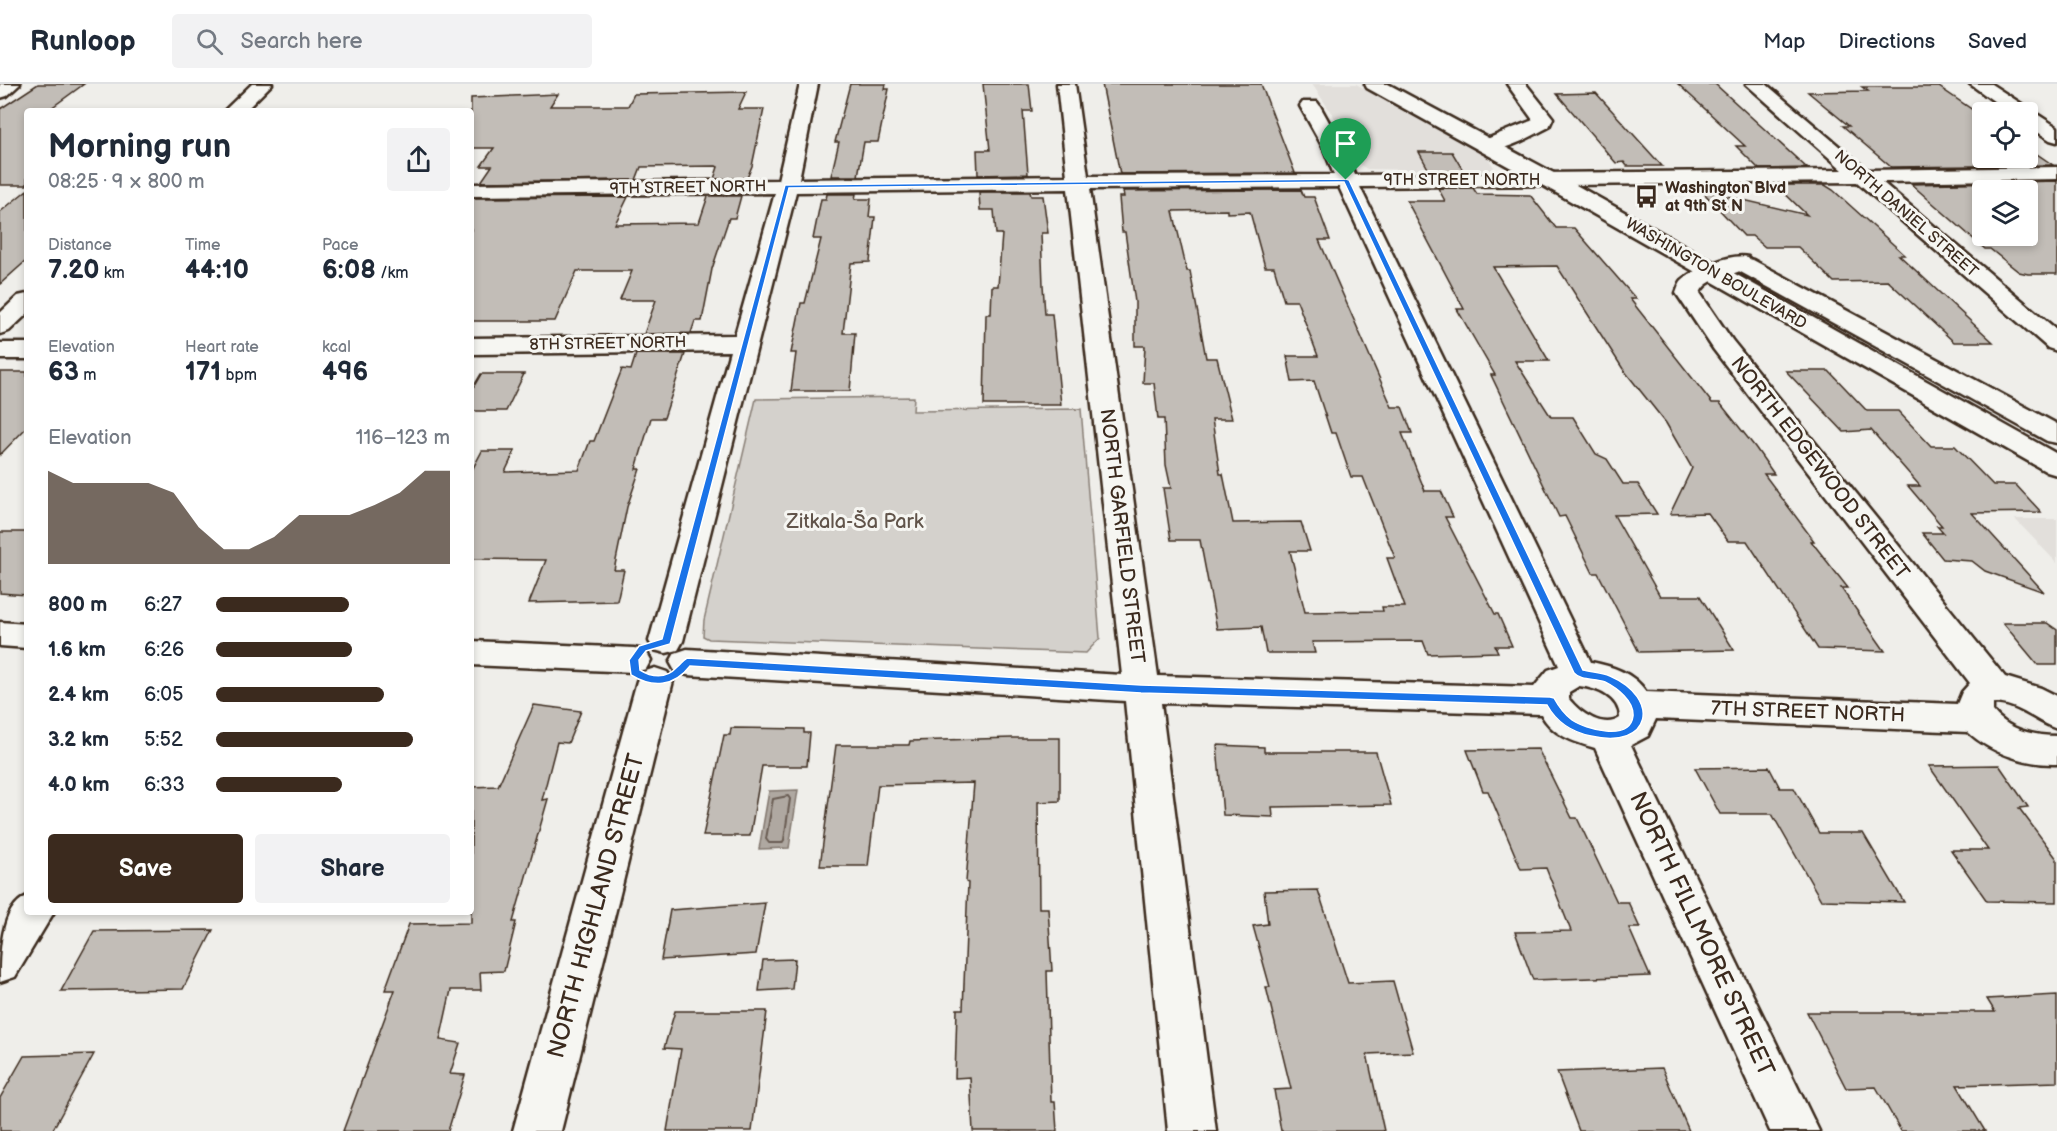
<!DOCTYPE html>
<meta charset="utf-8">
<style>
body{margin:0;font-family:"Balsamiq Sans",sans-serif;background:#f2f2f3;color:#1f2937;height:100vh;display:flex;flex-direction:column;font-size:22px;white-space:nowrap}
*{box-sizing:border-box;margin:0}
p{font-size:20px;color:#747a83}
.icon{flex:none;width:33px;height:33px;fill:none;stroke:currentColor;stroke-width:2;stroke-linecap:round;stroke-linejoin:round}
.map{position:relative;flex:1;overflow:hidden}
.side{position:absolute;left:24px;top:24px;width:450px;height:807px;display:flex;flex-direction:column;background:#fff;border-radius:6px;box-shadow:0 3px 9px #0003}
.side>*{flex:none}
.buttons{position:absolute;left:1972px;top:18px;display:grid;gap:12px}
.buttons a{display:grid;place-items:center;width:66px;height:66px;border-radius:6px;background:#fff;box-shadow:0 3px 9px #0003;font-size:30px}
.pin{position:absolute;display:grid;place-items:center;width:51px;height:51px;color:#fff;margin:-62px -26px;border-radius:50% 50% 50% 0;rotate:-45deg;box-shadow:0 0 6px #0007}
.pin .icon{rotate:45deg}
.round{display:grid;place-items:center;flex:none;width:63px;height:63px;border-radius:6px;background:#f2f2f3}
.summary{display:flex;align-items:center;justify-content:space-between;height:102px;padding:0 24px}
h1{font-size:33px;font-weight:700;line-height:45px}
.stats{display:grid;grid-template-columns:repeat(3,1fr);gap:9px;height:102px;padding:6px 24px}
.stats div{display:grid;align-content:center}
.stats b{font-size:26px;font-weight:700}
.stats small{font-size:16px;font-weight:400}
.stats p{font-size:16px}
.chart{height:168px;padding:12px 24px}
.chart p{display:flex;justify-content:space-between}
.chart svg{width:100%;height:108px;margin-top:6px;fill:#3b2a1e;opacity:.7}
.primary-button{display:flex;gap:12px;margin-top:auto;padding:12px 24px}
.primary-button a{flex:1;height:69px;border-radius:6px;background:#3b2a1e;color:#fff;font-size:24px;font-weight:700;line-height:69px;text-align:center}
.primary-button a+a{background:#f2f2f3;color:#1f2937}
ul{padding:0 24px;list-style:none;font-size:20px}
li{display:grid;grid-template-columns:96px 72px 1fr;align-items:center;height:45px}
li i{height:15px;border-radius:8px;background:#3b2a1e}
header{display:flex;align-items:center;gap:36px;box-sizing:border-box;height:84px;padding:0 30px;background:#fff;border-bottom:2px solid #e0e1e3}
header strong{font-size:28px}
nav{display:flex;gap:33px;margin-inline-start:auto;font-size:21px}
.search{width:420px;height:54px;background:#f2f2f3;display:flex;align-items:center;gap:15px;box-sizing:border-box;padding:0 21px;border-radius:6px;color:#747a83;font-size:22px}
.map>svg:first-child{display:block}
</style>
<header>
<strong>Runloop</strong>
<div class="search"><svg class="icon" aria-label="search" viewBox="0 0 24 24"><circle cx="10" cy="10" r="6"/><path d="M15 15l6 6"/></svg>Search here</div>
<nav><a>Map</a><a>Directions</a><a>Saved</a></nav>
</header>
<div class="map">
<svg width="2057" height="1047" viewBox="0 0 2057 1047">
<rect width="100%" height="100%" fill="#efeeea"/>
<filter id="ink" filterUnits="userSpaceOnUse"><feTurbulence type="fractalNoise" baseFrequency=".0167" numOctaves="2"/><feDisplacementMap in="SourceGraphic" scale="12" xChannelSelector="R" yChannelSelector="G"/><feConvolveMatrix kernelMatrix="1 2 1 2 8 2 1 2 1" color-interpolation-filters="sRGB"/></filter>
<g filter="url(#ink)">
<g fill="#e2dfdb">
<path d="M1312,0H1356L1487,73L1494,83L1490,87L1367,85L1360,81L1339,40Z"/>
<path d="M2015,435H2057V479Z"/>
</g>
<path fill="#d4d1cc" stroke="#887e75" stroke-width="1.5" d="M914,313L913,327L1081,325L1100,554L1086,569L709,555L703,552L704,536L756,315Z"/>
<path fill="#afa8a1" stroke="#81766d" stroke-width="1.5" d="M798,706L789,764L759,765L769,707Z"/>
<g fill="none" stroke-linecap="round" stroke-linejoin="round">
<path stroke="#695c52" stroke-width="2" d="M788,712L790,715L784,756L782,759H769L766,755L773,715Z"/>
</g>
<g fill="#c2bdb7" stroke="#3b2a1e" stroke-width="1.5" fill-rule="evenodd">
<path d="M38,0H84L47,27H27V101H0V25Z"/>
<path d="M850,0H886L885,5H889L878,58H864L858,92H831L839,58H835Z"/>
<path d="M983,0H1029L1032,27H1023L1028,90L978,91L977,66H990Z"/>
<path d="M1102,0H1261L1295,89L1120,90Z"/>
<path d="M1678,0H1715L1807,84L1759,85L1736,62H1745Z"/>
<path d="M1862,3H1939L1983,33V74H2028V64L2053,81L1891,83L1843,42H1849L1808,8L1868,7Z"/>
<path d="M746,8L738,25H764L752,82L747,94L714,95L718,83L716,82L641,83L636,96L481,98L492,82H481L494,64H471V14L558,10L550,22H628L634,10Z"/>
<path d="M1596,9L1662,82H1627L1624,78L1616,79L1557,10Z"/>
<path d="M1419,68H1452L1464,88H1430Z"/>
<path d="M2057,97V190H2028L2019,188L1990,165H1985L1911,100ZM1983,106H2028V152H1983Z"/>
<path d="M1776,101H1825L1833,106L1905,171H1899L1993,258H1954L1888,197L1834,198L1798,163H1765L1752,152H1744L1701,106L1807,131Z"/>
<path d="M1438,104H1473L1477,110L1530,111L1556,144H1574L1636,215H1630L1712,319H1720L1755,363L1774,390H1764L1814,457H1811L1848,504H1841L1885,567L1818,565L1747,457H1728L1708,429L1670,430L1692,384L1666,339L1623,285L1557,182L1493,183L1549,277H1515L1551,333H1573L1596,370L1607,375L1623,400H1638L1657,430L1614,431L1660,512H1700L1734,566L1639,568L1598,489H1593L1565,432L1559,433L1491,291H1495L1457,225H1464L1407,117H1445Z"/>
<path d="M27,106V176L0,200V128Z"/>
<path d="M1301,106L1304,113H1314L1330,156H1319L1392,323H1402L1412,349H1402L1425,407H1441L1453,433H1445L1495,530H1498L1512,562H1495L1498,568L1428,570L1423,557L1312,558L1315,569H1266L1261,543L1217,545L1200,456H1171L1163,404H1171L1166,381L1164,335H1158L1154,299H1143L1145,262H1135V218L1125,148H1122L1119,113H1124L1123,107ZM1227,126V129L1250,128L1265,183H1274L1284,217H1297L1318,272H1287L1292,298L1314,297L1331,349H1336L1351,393H1363L1395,474H1387L1405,523H1382L1383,527L1305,528L1290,467H1310L1301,438L1233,439L1223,390H1220L1212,335H1232L1217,274H1206L1190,187H1187L1173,127Z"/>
<path d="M979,108H1030L1031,112H1043L1048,149H1041L1043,201L1045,230H1052L1061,321H984L986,230H991L992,202H998L1002,150H996L994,126H980Z"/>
<path d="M827,110H856L855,115H871L869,133H875L870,178L851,179L843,249H855L850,307H791L796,269H791L801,219H805L821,155H813L821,115H826Z"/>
<path d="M708,112H741L735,134H729L712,185L702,237H695L691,249L644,250L656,216H620L632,187H577L555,237H471V114L628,113L615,140L699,139Z"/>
<path d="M636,270H685L664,334H651L636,385H640L627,423L614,486H624L617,517L529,519L546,476L471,475V388L482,367H515L505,388L579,386L590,357H594L622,285L631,286Z"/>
<path d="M1786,287H1829L1867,327H1898L1931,362H1955L1993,401H2016L2041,428L1972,429L2044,508L1985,487L1972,477L1943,475L1922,449H1943L1937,442H1942L1908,402H1920L1871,346L1844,348Z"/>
<path d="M0,288H27V343L0,371Z"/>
<path d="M481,290H524L506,327H471V307Z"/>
<path d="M0,448H27V511L0,509Z"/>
<path d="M2003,539H2047L2057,546V581H2038Z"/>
<path d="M534,621L581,627L568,659L557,658L542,716L548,715L513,838H516L504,887L480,888L481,906H451L440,956L460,959L450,990L465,991L448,1047H343L395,906H385L409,840L471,839V703L498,702Z"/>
<path d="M731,644L804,645V649H810L807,682H762L750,752H703L724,651H730Z"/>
<path d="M1012,654H1060V717L1038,718L1039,824H1048L1052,887H1047L1051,1018H1055L1057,1047H973L970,993L955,994L957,925H963L968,799L966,798L974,699L878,701L868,782H820L836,661H909L910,657Z"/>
<path d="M1217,661L1264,663V668H1376L1391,721L1272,723L1273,733L1223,731Z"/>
<path d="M1538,665L1572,734H1577L1617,818H1628L1640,844H1629L1650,892L1533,896L1515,848L1571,847L1546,784L1521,785L1488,707H1483L1467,666Z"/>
<path d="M1999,681L2028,723L2019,724L2057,775V818L1987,817L1951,766H1988L1929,682Z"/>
<path d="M1769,683L1780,704H1794L1819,749H1863L1904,818L1821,816L1772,730H1720L1695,684Z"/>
<path d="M1318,806L1348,899L1393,897L1413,968L1367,970L1384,1047H1281L1274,1006L1291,1005L1266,903H1270L1253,842L1268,840L1264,807Z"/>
<path d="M765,819L756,870L661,876L670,826Z"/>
<path d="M213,846L183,905L61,907L94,847Z"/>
<path d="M795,875L792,905L759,907L763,876Z"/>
<path d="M2057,911V998L1957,1001L1985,1047H1901L1876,1003L1846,1004L1807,928H1995L1987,915Z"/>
<path d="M675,927H767L752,1047H667L681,965L664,964Z"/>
<path d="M94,970L52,1047H0V1014L24,972Z"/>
<path d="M1662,984L1689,1047H1579L1557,988Z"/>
</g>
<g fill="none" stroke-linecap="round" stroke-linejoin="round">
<defs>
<g id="street">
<path d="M0,0H20L7,12L0,14Z"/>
<path d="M252,0H272L245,27H224Z"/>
<path d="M800,0H818L799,95L1067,92L1057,0H1075L1088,92L1334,91L1324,65L1300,22L1303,18H1317L1320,22L1344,65L1355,91L1843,86L1746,0H1766L1867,86L2057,83V95L1882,98L2057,246V267L2048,264L1857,98L1360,103L1591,578C1612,582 1634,589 1646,608L1957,620L1962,608L1970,599L1714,266L1676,209C1678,205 1679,199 1682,196C1695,184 1732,169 1748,173L1752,178C1741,194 1709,189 1700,209L1732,256L2005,593L2041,604L2057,612V645C2034,637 2018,619 1993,619V627C2008,646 2034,652 2057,652V680C2026,681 1991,669 1968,648L1656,635L1648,652L1631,661L1819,1047H1770L1595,664C1574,658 1552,651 1541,630L1161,619L1216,1047H1168L1125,617L687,591L675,587L670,578L675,569L687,565L1122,591L1068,105L796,108L683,557L678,566L666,569L654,566L649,557L730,267L471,270V254L735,251L775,109L471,112V100L778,96ZM1339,103L1559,582L1548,586L1534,603L1158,592L1090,105ZM1579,602C1597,604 1620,613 1620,634C1603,646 1579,628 1569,615V608Z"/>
<path d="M1507,0H1526L1553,34L1549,43C1530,53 1501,71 1479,65L1476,61C1479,57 1524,40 1533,36Z"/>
<path d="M1970,0H1991L2057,43V58L2050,56L2028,42V28H2009Z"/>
<path d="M27,210V230L9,247L0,250V229L18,212Z"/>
<rect x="0" y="259" width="27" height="16"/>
<path d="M0,538L27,540V564L0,562Z"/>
<path d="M471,557L634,564L646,567L651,576L646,585L634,588L471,581Z"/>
<path d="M655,584L667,588L673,597L561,1047H513L637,597L643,588Z"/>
<path d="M27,812V828H54L15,893L0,898C0,870 0,824 27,812Z"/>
</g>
<g id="primary">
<path d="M1365,0H1388L1576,101L2057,370V391L2047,388L1560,111L1367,4Z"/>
<path d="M1745,174L1753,176L2057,340V359L2047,357L1737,186L1733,181L1737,176Z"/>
</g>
</defs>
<use href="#street" stroke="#3b2a1e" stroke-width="5"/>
<use href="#primary" stroke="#3b2a1e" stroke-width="5"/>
<use href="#street" fill="#f6f6f2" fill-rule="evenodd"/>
<use href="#primary" fill="#f6f6f2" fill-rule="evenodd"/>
</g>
</g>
<path fill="#1a73e8" stroke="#fff" stroke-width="1.5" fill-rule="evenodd" d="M1346,95L1349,96L1583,586C1591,588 1602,588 1610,592C1661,614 1652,666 1591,652C1571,648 1557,639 1547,621L1141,609L690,582C674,603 652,604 631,591L629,576L639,562L662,555L785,101ZM1344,98L1574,589C1581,597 1595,594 1605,598C1617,604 1634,617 1633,632C1630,658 1585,645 1572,636C1564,630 1559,623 1554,614L1550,613L1141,601L687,574C682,577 681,580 676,584C666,595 651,593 640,586L639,576L646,567L670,560L671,557L789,104Z"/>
<defs>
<symbol id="bus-bare" viewBox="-9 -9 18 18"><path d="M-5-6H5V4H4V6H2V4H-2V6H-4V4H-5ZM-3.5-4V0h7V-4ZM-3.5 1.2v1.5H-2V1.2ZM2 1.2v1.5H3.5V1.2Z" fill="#3b2a1e" stroke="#f6f6f2" stroke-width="2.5" paint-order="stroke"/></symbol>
</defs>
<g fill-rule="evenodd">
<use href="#bus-bare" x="1630" y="96" width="33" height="33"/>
</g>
<g text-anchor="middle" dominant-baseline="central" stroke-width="6" stroke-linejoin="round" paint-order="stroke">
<g font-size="16" fill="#3b2a1e" stroke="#f6f6f2">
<text x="1462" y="96">9TH STREET NORTH</text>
<text transform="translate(688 104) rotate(-1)">9TH STREET NORTH</text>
<text transform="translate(1906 130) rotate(41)">NORTH DANIEL STREET</text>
<text transform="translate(1716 190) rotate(30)">WASHINGTON BOULEVARD</text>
<text transform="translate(608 260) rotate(-1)">8TH STREET NORTH</text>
</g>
<g font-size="16" font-weight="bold" fill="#3b2a1e" stroke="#f6f6f2" text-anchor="start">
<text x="1665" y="104">Washington Blvd<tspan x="1665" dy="18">at 9th St N</tspan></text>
</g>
<g font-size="20" fill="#3b2a1e" stroke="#f6f6f2">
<text transform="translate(1820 384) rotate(52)">NORTH EDGEWOOD STREET</text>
<text transform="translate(1122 452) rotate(83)">NORTH GARFIELD STREET</text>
<text transform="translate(1808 628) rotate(2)">7TH STREET NORTH</text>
</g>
<g font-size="20" fill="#61544a" stroke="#f6f6f2">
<text x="855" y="438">Zitkala-Ša Park</text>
</g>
<g font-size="24" fill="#3b2a1e" stroke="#f6f6f2">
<text transform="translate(596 822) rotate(-75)">NORTH HIGHLAND STREET</text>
<text transform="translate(1702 850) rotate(65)">NORTH FILLMORE STREET</text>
</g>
</g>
</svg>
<div class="buttons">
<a><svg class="icon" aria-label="locate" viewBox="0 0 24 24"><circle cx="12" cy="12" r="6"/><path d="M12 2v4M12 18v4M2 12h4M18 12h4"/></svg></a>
<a><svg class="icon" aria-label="layers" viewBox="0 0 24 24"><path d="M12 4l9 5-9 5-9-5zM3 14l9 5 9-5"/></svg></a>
</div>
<div class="pin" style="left:1346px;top:96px;background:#1e9e55"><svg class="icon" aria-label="arrive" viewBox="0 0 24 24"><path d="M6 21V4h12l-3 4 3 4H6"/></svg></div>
<section class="side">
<div class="summary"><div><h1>Morning run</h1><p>08:25 · 9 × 800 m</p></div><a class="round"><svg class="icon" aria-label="share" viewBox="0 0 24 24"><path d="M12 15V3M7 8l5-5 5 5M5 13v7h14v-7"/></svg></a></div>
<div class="stats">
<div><p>Distance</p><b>7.20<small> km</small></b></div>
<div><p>Time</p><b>44:10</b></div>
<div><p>Pace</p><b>6:08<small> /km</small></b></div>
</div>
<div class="stats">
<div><p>Elevation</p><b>63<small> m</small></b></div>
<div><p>Heart rate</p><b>171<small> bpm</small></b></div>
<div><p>kcal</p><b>496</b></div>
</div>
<div class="chart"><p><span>Elevation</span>116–123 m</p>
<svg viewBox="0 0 160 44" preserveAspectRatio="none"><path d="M0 44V6L10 11L20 11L30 11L40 11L50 15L60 29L70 38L80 38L90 33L100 24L110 24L120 24L130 20L140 15L150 6L160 6V44z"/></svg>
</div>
<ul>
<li><b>800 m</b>6:27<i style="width:57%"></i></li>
<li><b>1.6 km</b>6:26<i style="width:58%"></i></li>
<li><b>2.4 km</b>6:05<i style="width:72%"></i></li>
<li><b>3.2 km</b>5:52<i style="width:84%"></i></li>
<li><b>4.0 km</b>6:33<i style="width:54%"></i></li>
</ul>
<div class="primary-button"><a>Save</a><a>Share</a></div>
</section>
</div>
